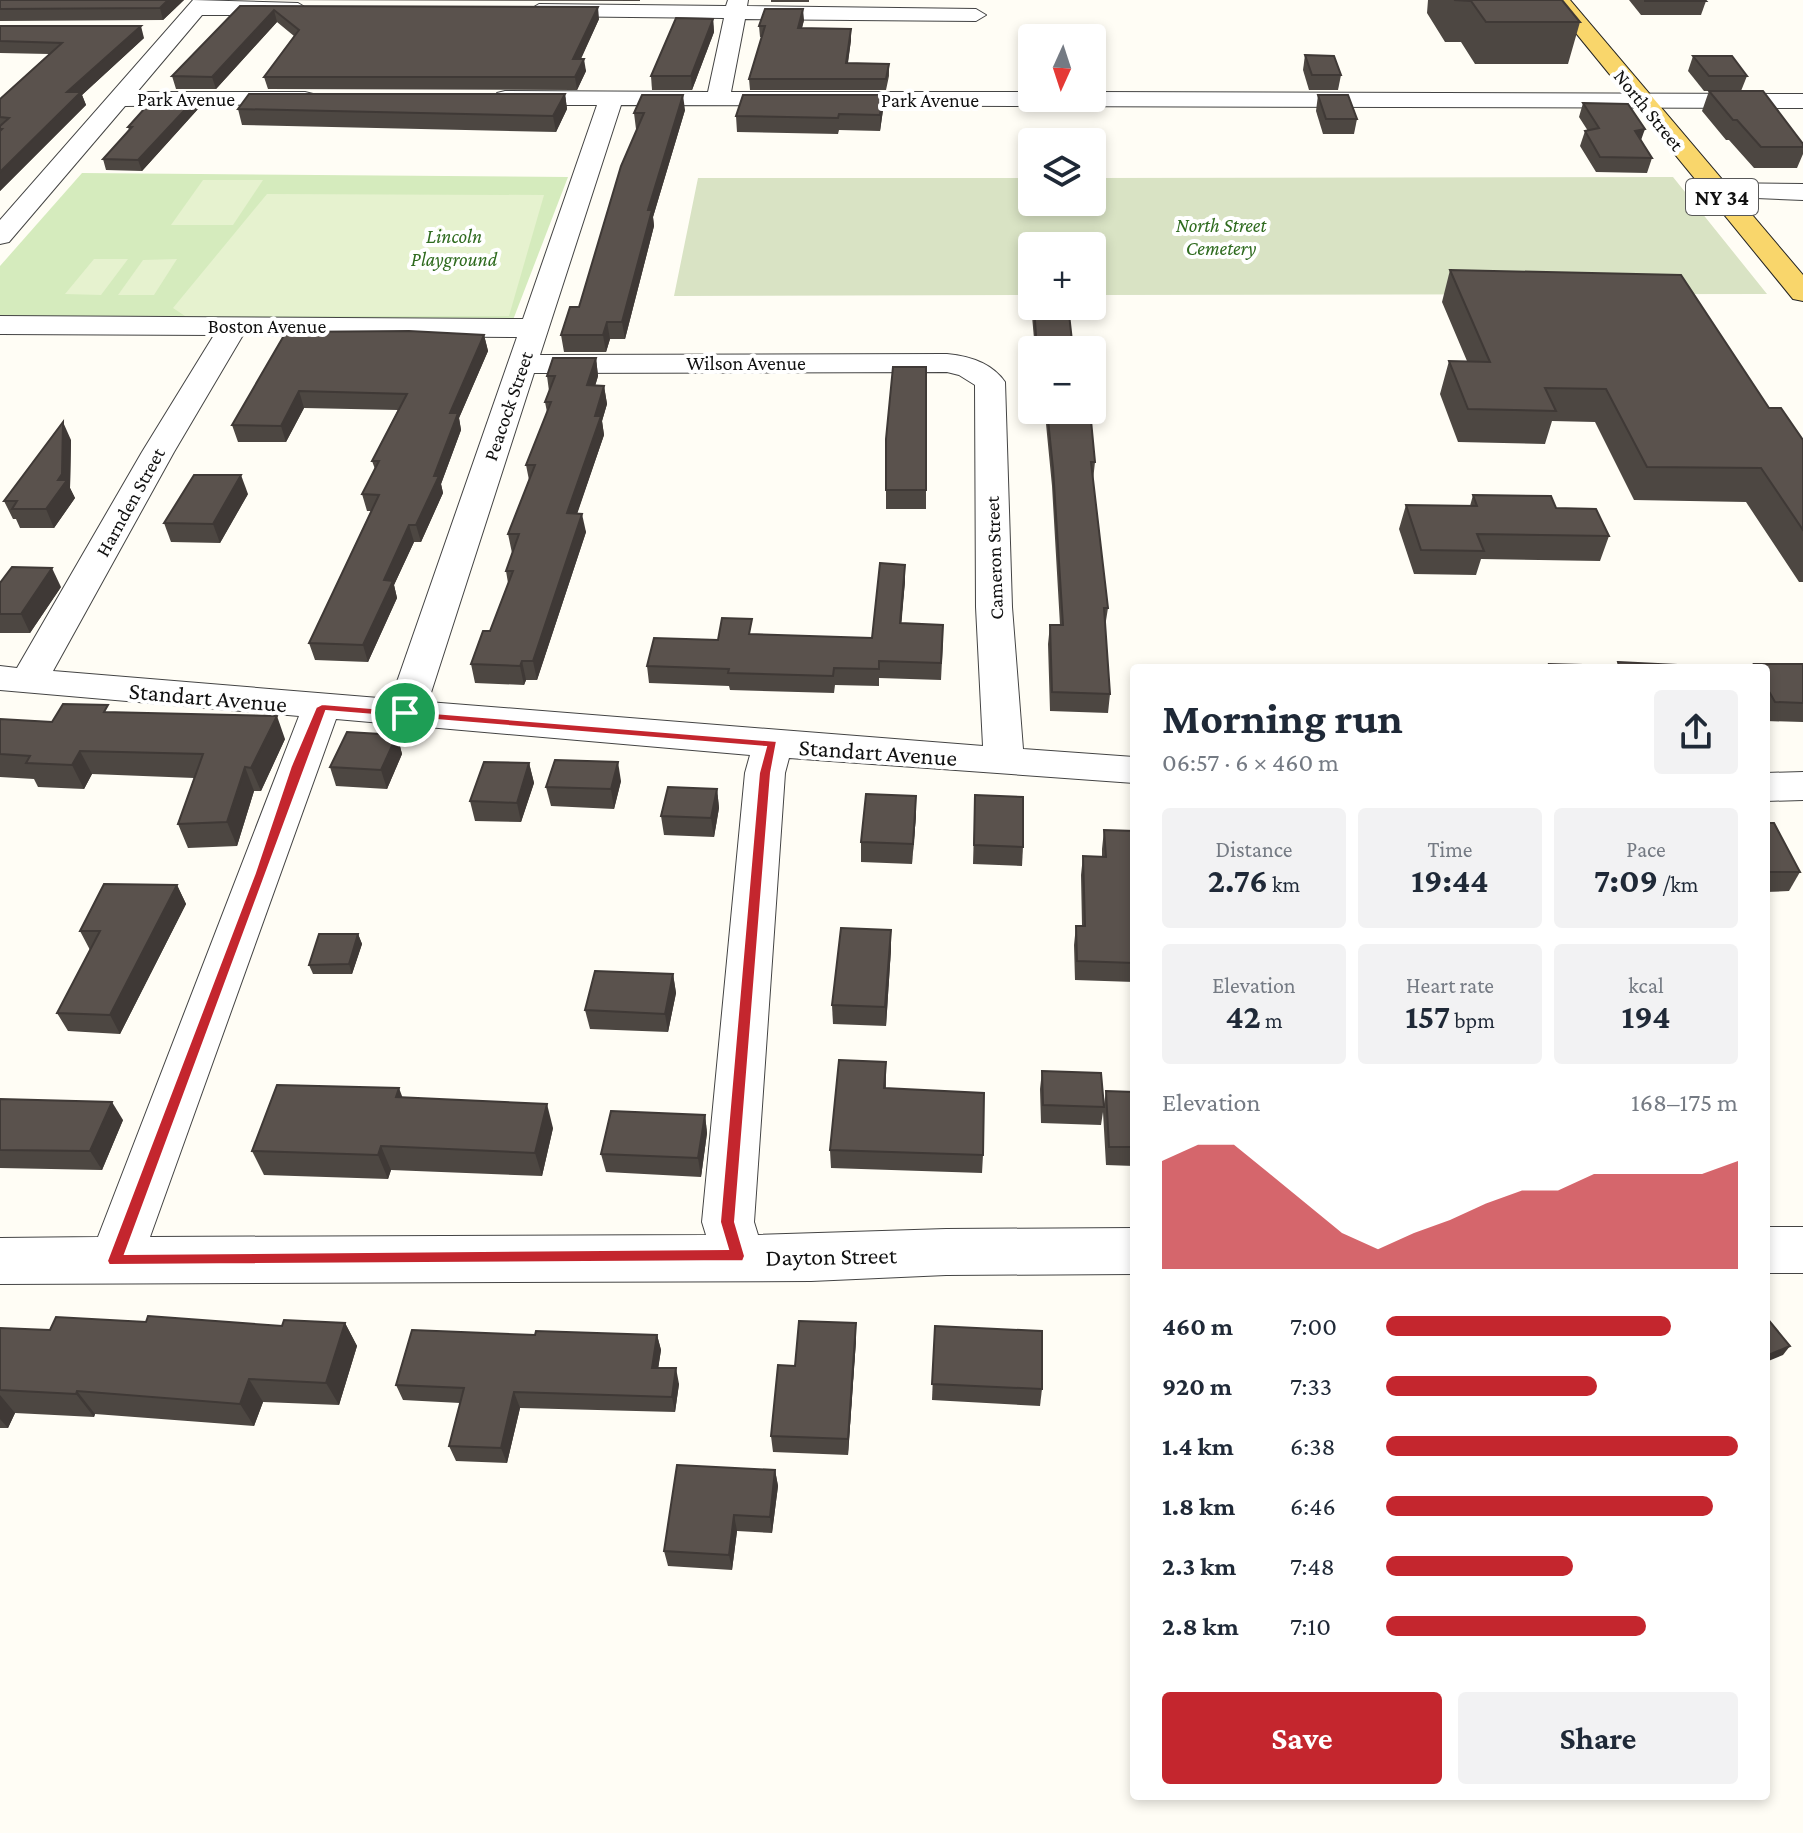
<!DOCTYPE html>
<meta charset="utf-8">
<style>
body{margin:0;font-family:"Crimson Pro",serif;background:#f2f2f3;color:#1f2937;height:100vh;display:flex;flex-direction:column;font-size:30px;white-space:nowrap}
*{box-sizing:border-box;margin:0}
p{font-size:26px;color:#747a83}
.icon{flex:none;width:44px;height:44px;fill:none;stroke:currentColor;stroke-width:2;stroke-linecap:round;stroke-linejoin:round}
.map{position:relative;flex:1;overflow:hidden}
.details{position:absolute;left:1130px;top:664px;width:640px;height:1136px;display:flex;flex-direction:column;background:#fff;border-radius:8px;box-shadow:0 4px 12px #0003}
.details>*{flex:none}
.needle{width:52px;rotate:183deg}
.tools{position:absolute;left:1018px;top:24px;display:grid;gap:16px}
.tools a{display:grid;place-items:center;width:88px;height:88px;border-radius:8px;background:#fff;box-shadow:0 4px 12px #0003;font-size:40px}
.pin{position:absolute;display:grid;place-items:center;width:68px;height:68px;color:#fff;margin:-34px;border:4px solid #fff;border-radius:50%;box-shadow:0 2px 8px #0007}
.round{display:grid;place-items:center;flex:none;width:84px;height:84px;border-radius:8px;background:#f2f2f3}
.summary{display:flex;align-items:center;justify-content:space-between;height:136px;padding:0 32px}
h1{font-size:44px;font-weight:700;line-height:60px}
.stats{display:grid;grid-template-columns:repeat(3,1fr);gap:12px;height:136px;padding:8px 32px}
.stats div{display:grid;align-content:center;border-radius:8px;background:#f2f2f3;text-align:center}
.stats b{font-size:34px;font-weight:700}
.stats small{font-size:22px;font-weight:400}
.stats p{font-size:22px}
.chart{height:224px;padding:16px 32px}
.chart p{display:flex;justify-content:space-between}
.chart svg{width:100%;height:144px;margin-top:8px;fill:#c4262e;opacity:.7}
.primary-button{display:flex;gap:16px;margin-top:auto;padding:16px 32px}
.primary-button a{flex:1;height:92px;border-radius:8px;background:#c4262e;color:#fff;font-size:32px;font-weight:700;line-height:92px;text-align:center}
.primary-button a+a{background:#f2f2f3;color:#1f2937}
ul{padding:0 32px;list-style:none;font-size:26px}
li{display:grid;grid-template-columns:128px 96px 1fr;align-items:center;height:60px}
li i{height:20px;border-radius:10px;background:#c4262e}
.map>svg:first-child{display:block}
</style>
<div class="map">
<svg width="1803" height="1833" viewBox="0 0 1803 1833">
<rect width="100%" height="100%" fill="#fffdf5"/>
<path fill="#d5ebbd" d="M82,173L568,177L513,320L0,316V266Z"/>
<path fill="#d9e3c4" d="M1673,177L1767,294L1092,295V246H1032V295L674,296L698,178H1032V202H1092V178Z"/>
<g fill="#e6f2cf">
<path d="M203,180H263L233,225H171Z"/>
<path d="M267,194L544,195L509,316H185L173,308Z"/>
<path d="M94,259H128L101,295L65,294Z"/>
<path d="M177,259L154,295H118L143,260Z"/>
</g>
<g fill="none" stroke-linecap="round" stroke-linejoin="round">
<defs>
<g id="minor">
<path d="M193,0L298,3L308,9L298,15H202L137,92H305L313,94L317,99L313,104L125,106L9,242L0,244V220Z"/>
<path d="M728,0H748L747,6L976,9L986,15L976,21L745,19L731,92H1032V98H1092V92L1803,94V108L621,105L540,355L947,354C969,356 992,363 1005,382L1012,607L1023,749L1134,757V783L789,758L785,773L754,1222L758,1235L946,1229L1134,1228V1274L946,1275L811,1281L0,1284V1238L98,1237L299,716L0,690V666L17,668L142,452L214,335L0,334V316L523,319L597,105H505L497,103L493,98L497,93L505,91L708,92L724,18L539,16L529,10L539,4L726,6ZM243,335L517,337L391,699L53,671L174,452ZM947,372L959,375L975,385L976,607L983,746L428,702L534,373ZM336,719L750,755L745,773L702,1222L706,1235L150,1237Z"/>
<path d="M1717,183L1803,184V200L1708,196L1704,191L1708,186Z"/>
<path d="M1803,772V800L1766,801V773Z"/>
<rect x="1766" y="1227" width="37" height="46"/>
</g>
<path id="major" d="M1549,0H1570L1803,275V301L1793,299Z"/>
</defs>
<use href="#minor" stroke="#444" stroke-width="2"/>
<use href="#major" stroke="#222" stroke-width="2"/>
<use href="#minor" fill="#fff" fill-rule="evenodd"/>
<use href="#major" fill="#f9d66b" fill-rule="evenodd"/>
</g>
<g fill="#4d4742">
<path d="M0,0H184L163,20L0,21Z"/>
<path d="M252,0H640V1Z"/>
<rect x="771" y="0" width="38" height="2"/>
<path d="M1428,0H1562L1580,22L1568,64H1475L1461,42H1445L1427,13Z"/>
<path d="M1629,0H1705L1706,1L1701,15H1641Z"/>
<path d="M240,6L599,19L581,59L586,71L577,90L268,89L264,77L294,36L277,22L216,89H176L172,76Z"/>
<path d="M713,19L714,32L692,90H652L651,76Z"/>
<path d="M804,20L802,28L851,40L848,63L889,64V76L886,90H750L749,79L762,37H760L759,26Z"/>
<path d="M0,26L144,38L82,95L86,105L0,191V99L49,54L0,53Z"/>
<path d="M1305,55L1341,75L1338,90H1309L1303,70Z"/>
<path d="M1693,56L1747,76L1741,91H1704L1688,71Z"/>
<path d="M1709,91L1803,144V154L1797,168H1754L1729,140H1726L1702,111Z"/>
<path d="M565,94L567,109L556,132L242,125L238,109Z"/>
<path d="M1318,95L1357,119L1354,134H1323L1316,111Z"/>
<path d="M195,99L198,109L142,171L106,170L103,159L129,130L128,127Z"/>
<path d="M1583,103L1641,141L1652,158L1647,173L1596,172L1580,146L1585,131H1588L1579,117Z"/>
<path d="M685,110L653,217L654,226L625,339H610L606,352H564L561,335L579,307L638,129H636L634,113Z"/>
<path d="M883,110L880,131L839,130L838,134L737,132L736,116Z"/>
<path d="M1450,270L1769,408L1803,440V582H1799L1746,502L1634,500L1595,422L1552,421L1545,444L1458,442L1440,394L1449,361H1467L1442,302Z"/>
<path d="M1033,306H1050L1073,350H1035L1032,316Z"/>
<path d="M286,332L484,335L488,351L459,418L461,430L441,484L443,493L421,542H414L394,585L397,598L368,662L315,660L309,643L371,511H367L362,494L375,469L372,461L398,410L304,408L286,442H238L232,425Z"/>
<path d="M596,358L598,376L595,386H604L607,404L602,421L604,435L577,513L586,532L537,680H526L524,685L475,683L471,664L490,631L508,583L506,571L512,553L508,534L529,480L526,465L547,412L545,402L549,391L547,376Z"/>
<path d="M926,367V509H886V439Z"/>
<path d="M1039,410H1090L1095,462L1093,480L1108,608L1105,627L1110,694L1108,713L1050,711L1048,644L1050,625H1060L1052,486L1046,424H1040Z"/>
<path d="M71,440L70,488L75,498L54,528H20L16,519H13L4,501Z"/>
<path d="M248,494L220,543L171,542L164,523Z"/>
<path d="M1473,495L1556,508L1609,536L1600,561L1481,559L1476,575L1414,574L1399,529L1406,505L1470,506Z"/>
<path d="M905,565V581L901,623L943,641L941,680L879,678V686L835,685L834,693L730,690L729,686L649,683L647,666L718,640L872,638Z"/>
<path d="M61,587L30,633H0V614Z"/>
<path d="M1754,664H1803V722L1766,721V668H1752Z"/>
<path d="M111,712L285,739L261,791H254L237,846L188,848L178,824L194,778L92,774L84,789L38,787L34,779L0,777V719L52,722Z"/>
<path d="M397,735L402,754L387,789L336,786L330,767Z"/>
<path d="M529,763L534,783L521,822L475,821L470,801Z"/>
<path d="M621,781L614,809L551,806L546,787Z"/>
<path d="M717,789L719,808L714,837L664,835L661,816Z"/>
<path d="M975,795L1023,847L1022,866L973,864Z"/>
<path d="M916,815L912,864L861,862V842Z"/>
<path d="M1766,823L1800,872L1789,891L1766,892Z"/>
<path d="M1104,830L1134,831V982L1075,980L1074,945L1076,926H1082L1081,875L1083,856L1102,857V849Z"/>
<path d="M177,885L186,904L120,1034L68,1031L57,1013L90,950L80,931Z"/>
<path d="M358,934L362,944L352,974H313L309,965Z"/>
<path d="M891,949L886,1026L833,1024L832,1005Z"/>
<path d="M673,974L676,993L668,1032L590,1029L585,1010Z"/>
<path d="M886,1062V1088L983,1155L982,1173L831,1168L830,1150Z"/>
<path d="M1042,1071L1104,1104L1106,1091L1134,1092V1166L1106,1165L1103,1112L1101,1125L1041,1123L1040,1089Z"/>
<path d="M403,1098L553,1128L542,1176L391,1170L388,1179L264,1175L252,1151Z"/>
<path d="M0,1099L123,1120L102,1170L0,1168Z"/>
<path d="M705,1115L707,1133L701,1177L606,1172L601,1154Z"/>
<path d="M146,1322L282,1326L345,1323L357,1346L339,1405L263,1402L254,1426L95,1414L94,1417L15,1413L8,1428H0V1328L50,1330Z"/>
<path d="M935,1326L1042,1389L1040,1406L932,1400Z"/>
<path d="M535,1335H657L661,1350L658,1368L679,1384L675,1412L520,1408L507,1463L456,1461L449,1446L460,1403L403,1400L396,1385Z"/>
<path d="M856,1340L848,1455L773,1452L771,1436L795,1366Z"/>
<path d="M775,1470L778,1486L772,1533L737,1531L732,1570L668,1566L664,1551Z"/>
</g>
<g fill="#3f3936">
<path d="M168,0H184L163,20L160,8Z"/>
<path d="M598,7L599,19L575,71L573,59Z"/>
<path d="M803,9L804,20L799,39L798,28Z"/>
<path d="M274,10L277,22L216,89L212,77Z"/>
<path d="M713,19L714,32L692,90L691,76Z"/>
<path d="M141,26L144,38L82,95L86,105L0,191V172L67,92Z"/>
<path d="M851,29V40L846,75V63Z"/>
<path d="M584,59L586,71L577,90L575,77Z"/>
<path d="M565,94L567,109L556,132L553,116Z"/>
<path d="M683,95L685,110L653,217L654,226L625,339L622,322L648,210Z"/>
<path d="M883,95V110L880,131V115Z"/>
<path d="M195,99L198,109L142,171L138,160Z"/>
<path d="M1645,129L1640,143L1635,131Z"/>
<path d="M607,322L610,339L606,352L603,335Z"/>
<path d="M484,335L488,351L459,418L461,430L441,484L443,493L421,542L416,525L450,413Z"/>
<path d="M596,358L598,376L590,403L587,385Z"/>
<path d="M604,386L607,404L602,421L604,435L571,532L567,513Z"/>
<path d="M299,391L304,408L286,442L281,426Z"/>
<path d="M63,422L71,440L70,488L75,498L54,528L46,509L58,480Z"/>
<path d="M241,475L248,494L220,543L213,524Z"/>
<path d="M582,514L586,532L537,680L533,661Z"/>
<path d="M409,525L414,542L394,585L397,598L368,662L363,645L384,580Z"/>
<path d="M905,565V581L900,640V623Z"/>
<path d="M52,568L61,587L30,633L21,614Z"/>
<path d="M522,661L526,680L524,685L520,666Z"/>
<path d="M277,716L285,739L261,791L251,768Z"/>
<path d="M397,735L402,754L387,789L381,770Z"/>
<path d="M80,751L92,774L84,789L72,765Z"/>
<path d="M618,762L621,781L614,809L611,789Z"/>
<path d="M529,763L534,783L521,822L517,803Z"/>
<path d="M245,767L254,791L237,846L227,822Z"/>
<path d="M717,789L719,808L714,837L711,818Z"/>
<path d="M916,796V815L912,864L913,844Z"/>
<path d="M177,885L186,904L120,1034L110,1015Z"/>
<path d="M891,930V949L886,1026L885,1007Z"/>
<path d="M358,934L362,944L352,974L349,964Z"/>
<path d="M673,974L676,993L668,1032L665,1014Z"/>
<path d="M399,1088L408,1112L396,1097Z"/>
<path d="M112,1102L123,1120L102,1170L90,1151Z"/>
<path d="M547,1104L553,1128L542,1176L535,1153Z"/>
<path d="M705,1115L707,1133L701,1177L698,1158Z"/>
<path d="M381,1146L391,1170L388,1179L378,1155Z"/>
<path d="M345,1323L357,1346L339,1405L326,1383Z"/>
<path d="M856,1323V1340L848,1455V1439Z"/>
<path d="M657,1335L661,1350L656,1383L652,1368Z"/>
<path d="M1790,1346L1783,1355L1766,1362V1356Z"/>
<path d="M676,1368L679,1384L675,1412L672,1397Z"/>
<path d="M249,1379L263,1402L254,1426L240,1404Z"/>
<path d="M77,1391L95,1414L94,1417L76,1394Z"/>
<path d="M514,1392L520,1408L507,1463L501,1448Z"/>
<path d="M0,1395L15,1413L8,1428L0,1419Z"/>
<path d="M775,1470L778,1486L772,1533L770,1517Z"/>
<path d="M734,1515L737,1531L732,1570L729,1555Z"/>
</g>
<g fill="#5a524d" stroke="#3f3936" stroke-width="2">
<path d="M0,0H168L160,8L0,9Z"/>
<path d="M1454,0H1562L1580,22H1486L1471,1Z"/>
<path d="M1645,0H1705L1706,1H1645Z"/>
<path d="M240,6L598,7L573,59H584L575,77H264L299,30L274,10L212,77L172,76Z"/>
<path d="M765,9H803L798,28L851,29L846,63L889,64L886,79H749L765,26H759Z"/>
<path d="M676,18L713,19L691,76H651Z"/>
<path d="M0,26H141L67,92H81L0,172V131L2,129H0V126L9,118L0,117V99L62,43L0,41Z"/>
<path d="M1305,55L1334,56L1341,75H1312Z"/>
<path d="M1693,56H1732L1747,76H1709Z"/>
<path d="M1709,91H1763L1803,144V147H1761L1737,120H1733Z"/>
<path d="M249,94H565L553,116L238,109Z"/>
<path d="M642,95H683L648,210H652L622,322H607L603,335H561L570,307H579L621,166L644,113H634Z"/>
<path d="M743,95H883L880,115L839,114L838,118L736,116Z"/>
<path d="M1318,95H1348L1357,119H1326Z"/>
<path d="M153,99H195L138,160L103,159L132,127H128Z"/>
<path d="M1583,103L1628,104L1645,129L1635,131L1652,158L1600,157L1585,131L1599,128Z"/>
<path d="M1450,270L1681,275L1769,408H1781L1803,440V530L1761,468L1647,467L1606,389L1545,388L1556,411L1468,409L1449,361L1490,362Z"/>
<path d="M1034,306H1050L1069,314L1073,350H1037Z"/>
<path d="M409,331L484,335L450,413H458L434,476H439L416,525H409L384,580L393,581L363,645L309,643L379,495L362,494L379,461H372L407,394L299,391L281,426L232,425L286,332Z"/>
<path d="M553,358H596L587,385L604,386L595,416H601L567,513L582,514L533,661H522L520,666L471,664L483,631H490L513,571H506L519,534H508L535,465H526L551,402H545L555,376H547Z"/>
<path d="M893,367H926V490H886V439Z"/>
<path d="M1047,410H1090L1095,462H1091L1108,608H1104L1110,694L1052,692L1050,625H1063L1053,468Z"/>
<path d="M63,422L62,474L58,480H67L46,509H12L17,501H4Z"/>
<path d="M194,475H241L213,524L164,523Z"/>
<path d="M1473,495L1551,496L1556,508L1596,509L1609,536L1477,534L1484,551L1421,550L1406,505L1477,506Z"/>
<path d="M880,563L905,565L900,623L943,625L941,663L879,661V669L834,668L833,676L728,673L729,669L647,666L654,638L718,640L722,618L752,619L749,634L872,638Z"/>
<path d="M12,567L52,568L21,614H0V583Z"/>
<path d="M1618,662L1677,665L1678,668H1550L1549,664L1619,666Z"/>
<path d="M1754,664H1803V703L1775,702L1766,686V668H1756Z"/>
<path d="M63,704L108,705L104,712L277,716L251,768L245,767L227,822L178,824L203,754L80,751L72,765L26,763L30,756L0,754V719L52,722Z"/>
<path d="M347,732L397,735L381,770L330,767Z"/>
<path d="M555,760L618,762L611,789L546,787Z"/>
<path d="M484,762L529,763L517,803L470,801Z"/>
<path d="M668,787L717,789L711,818L661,816Z"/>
<path d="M866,794L916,796L913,844L861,842Z"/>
<path d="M975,795L1023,797V847L974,845Z"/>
<path d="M1766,823H1774L1800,872H1766Z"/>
<path d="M1104,830L1134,831V963L1077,961L1076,926H1085L1083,856L1106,857Z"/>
<path d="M104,884L177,885L110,1015L57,1013L100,931H80Z"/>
<path d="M841,928L891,930L885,1007L832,1005Z"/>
<path d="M319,934H358L349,964L309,965Z"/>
<path d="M595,971L673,974L665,1014L585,1010Z"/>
<path d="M839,1060L886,1062L884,1088L984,1093L983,1155L830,1150Z"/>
<path d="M1042,1071L1101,1073L1104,1107L1043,1105Z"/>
<path d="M277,1085L399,1088L396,1097L547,1104L535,1153L381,1146L378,1155L252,1151Z"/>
<path d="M1106,1091L1134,1092V1147H1109Z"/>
<path d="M0,1099L112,1102L90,1151L0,1150Z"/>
<path d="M611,1111L705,1115L698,1158L601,1154Z"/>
<path d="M148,1316L282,1326L284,1320L345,1323L326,1383L249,1379L240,1404L77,1391L76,1394L0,1390V1328L50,1330L56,1317L146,1322Z"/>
<path d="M1766,1317L1790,1346L1766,1356Z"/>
<path d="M799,1321L856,1323L848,1439L771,1436L778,1365L795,1366Z"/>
<path d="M935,1326L1042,1331V1389L932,1384Z"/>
<path d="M412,1330L535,1335L536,1331L657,1335L652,1368H676L672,1397L514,1392L501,1448L449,1446L464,1388L396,1385Z"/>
<path d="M677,1465L775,1470L770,1517L734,1515L729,1555L664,1551Z"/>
</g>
<path fill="#c4262e" stroke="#fff" stroke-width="2" fill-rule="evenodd" d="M322,704L777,741L771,773L735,1222L745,1256L743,1261L109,1265L107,1261L255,873L291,766L316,707ZM326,711L766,747L759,773L720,1222L728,1249L125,1254Z"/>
<g text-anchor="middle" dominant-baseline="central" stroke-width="8" stroke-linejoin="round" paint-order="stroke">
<g font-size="20" fill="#111" stroke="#fff">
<text x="186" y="99">Park Avenue</text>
<text x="930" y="100">Park Avenue</text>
<text transform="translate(1649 110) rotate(51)">North Street</text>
<text x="267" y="326">Boston Avenue</text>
<text x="746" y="363">Wilson Avenue</text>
<text transform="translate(508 406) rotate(-71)">Peacock Street</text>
<text transform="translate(130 502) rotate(-61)">Harnden Street</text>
<text transform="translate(994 558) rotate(-92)">Cameron Street</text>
</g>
<g font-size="20" font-style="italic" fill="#2f6b1f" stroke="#fff">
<text x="1221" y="225">North Street<tspan x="1221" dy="23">Cemetery</tspan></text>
<text x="454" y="236">Lincoln<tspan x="454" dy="23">Playground</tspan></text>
</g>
<rect fill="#fff" stroke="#585858" stroke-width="2" x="1686" y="179" width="72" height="36" rx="6"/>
<g font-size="22" font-weight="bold" fill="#111">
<text x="1722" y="197">NY 34</text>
</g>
<g font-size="24" fill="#111" stroke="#fff">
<text transform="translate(208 697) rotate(5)">Standart Avenue</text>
<text transform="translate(878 752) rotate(4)">Standart Avenue</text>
<text transform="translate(831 1256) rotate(-1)">Dayton Street</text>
</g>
</g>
</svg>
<div class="tools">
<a><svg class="needle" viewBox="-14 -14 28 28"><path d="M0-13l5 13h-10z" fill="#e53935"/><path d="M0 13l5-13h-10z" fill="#747a83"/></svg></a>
<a><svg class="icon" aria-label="layers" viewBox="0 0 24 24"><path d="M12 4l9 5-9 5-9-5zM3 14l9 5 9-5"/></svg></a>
<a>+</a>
<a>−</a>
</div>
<div class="pin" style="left:405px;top:713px;background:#1e9e55"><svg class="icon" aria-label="arrive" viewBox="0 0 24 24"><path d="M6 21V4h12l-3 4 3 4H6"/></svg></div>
<section class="details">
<div class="summary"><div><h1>Morning run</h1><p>06:57 · 6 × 460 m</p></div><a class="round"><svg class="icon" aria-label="share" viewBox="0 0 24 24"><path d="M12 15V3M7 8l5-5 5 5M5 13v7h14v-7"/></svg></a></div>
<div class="stats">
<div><p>Distance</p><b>2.76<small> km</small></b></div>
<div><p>Time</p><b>19:44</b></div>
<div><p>Pace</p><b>7:09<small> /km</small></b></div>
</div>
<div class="stats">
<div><p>Elevation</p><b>42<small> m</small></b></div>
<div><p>Heart rate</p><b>157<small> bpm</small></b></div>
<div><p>kcal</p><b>194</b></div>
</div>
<div class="chart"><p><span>Elevation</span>168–175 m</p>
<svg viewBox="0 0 160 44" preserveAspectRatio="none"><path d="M0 44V11L10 6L20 6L30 15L40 24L50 33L60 38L70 33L80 29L90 24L100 20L110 20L120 15L130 15L140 15L150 15L160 11V44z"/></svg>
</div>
<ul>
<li><b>460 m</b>7:00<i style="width:81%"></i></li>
<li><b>920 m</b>7:33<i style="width:60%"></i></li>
<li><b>1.4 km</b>6:38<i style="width:100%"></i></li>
<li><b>1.8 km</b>6:46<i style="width:93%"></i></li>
<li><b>2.3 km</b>7:48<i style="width:53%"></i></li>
<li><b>2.8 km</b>7:10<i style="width:74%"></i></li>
</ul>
<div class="primary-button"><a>Save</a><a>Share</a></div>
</section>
</div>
